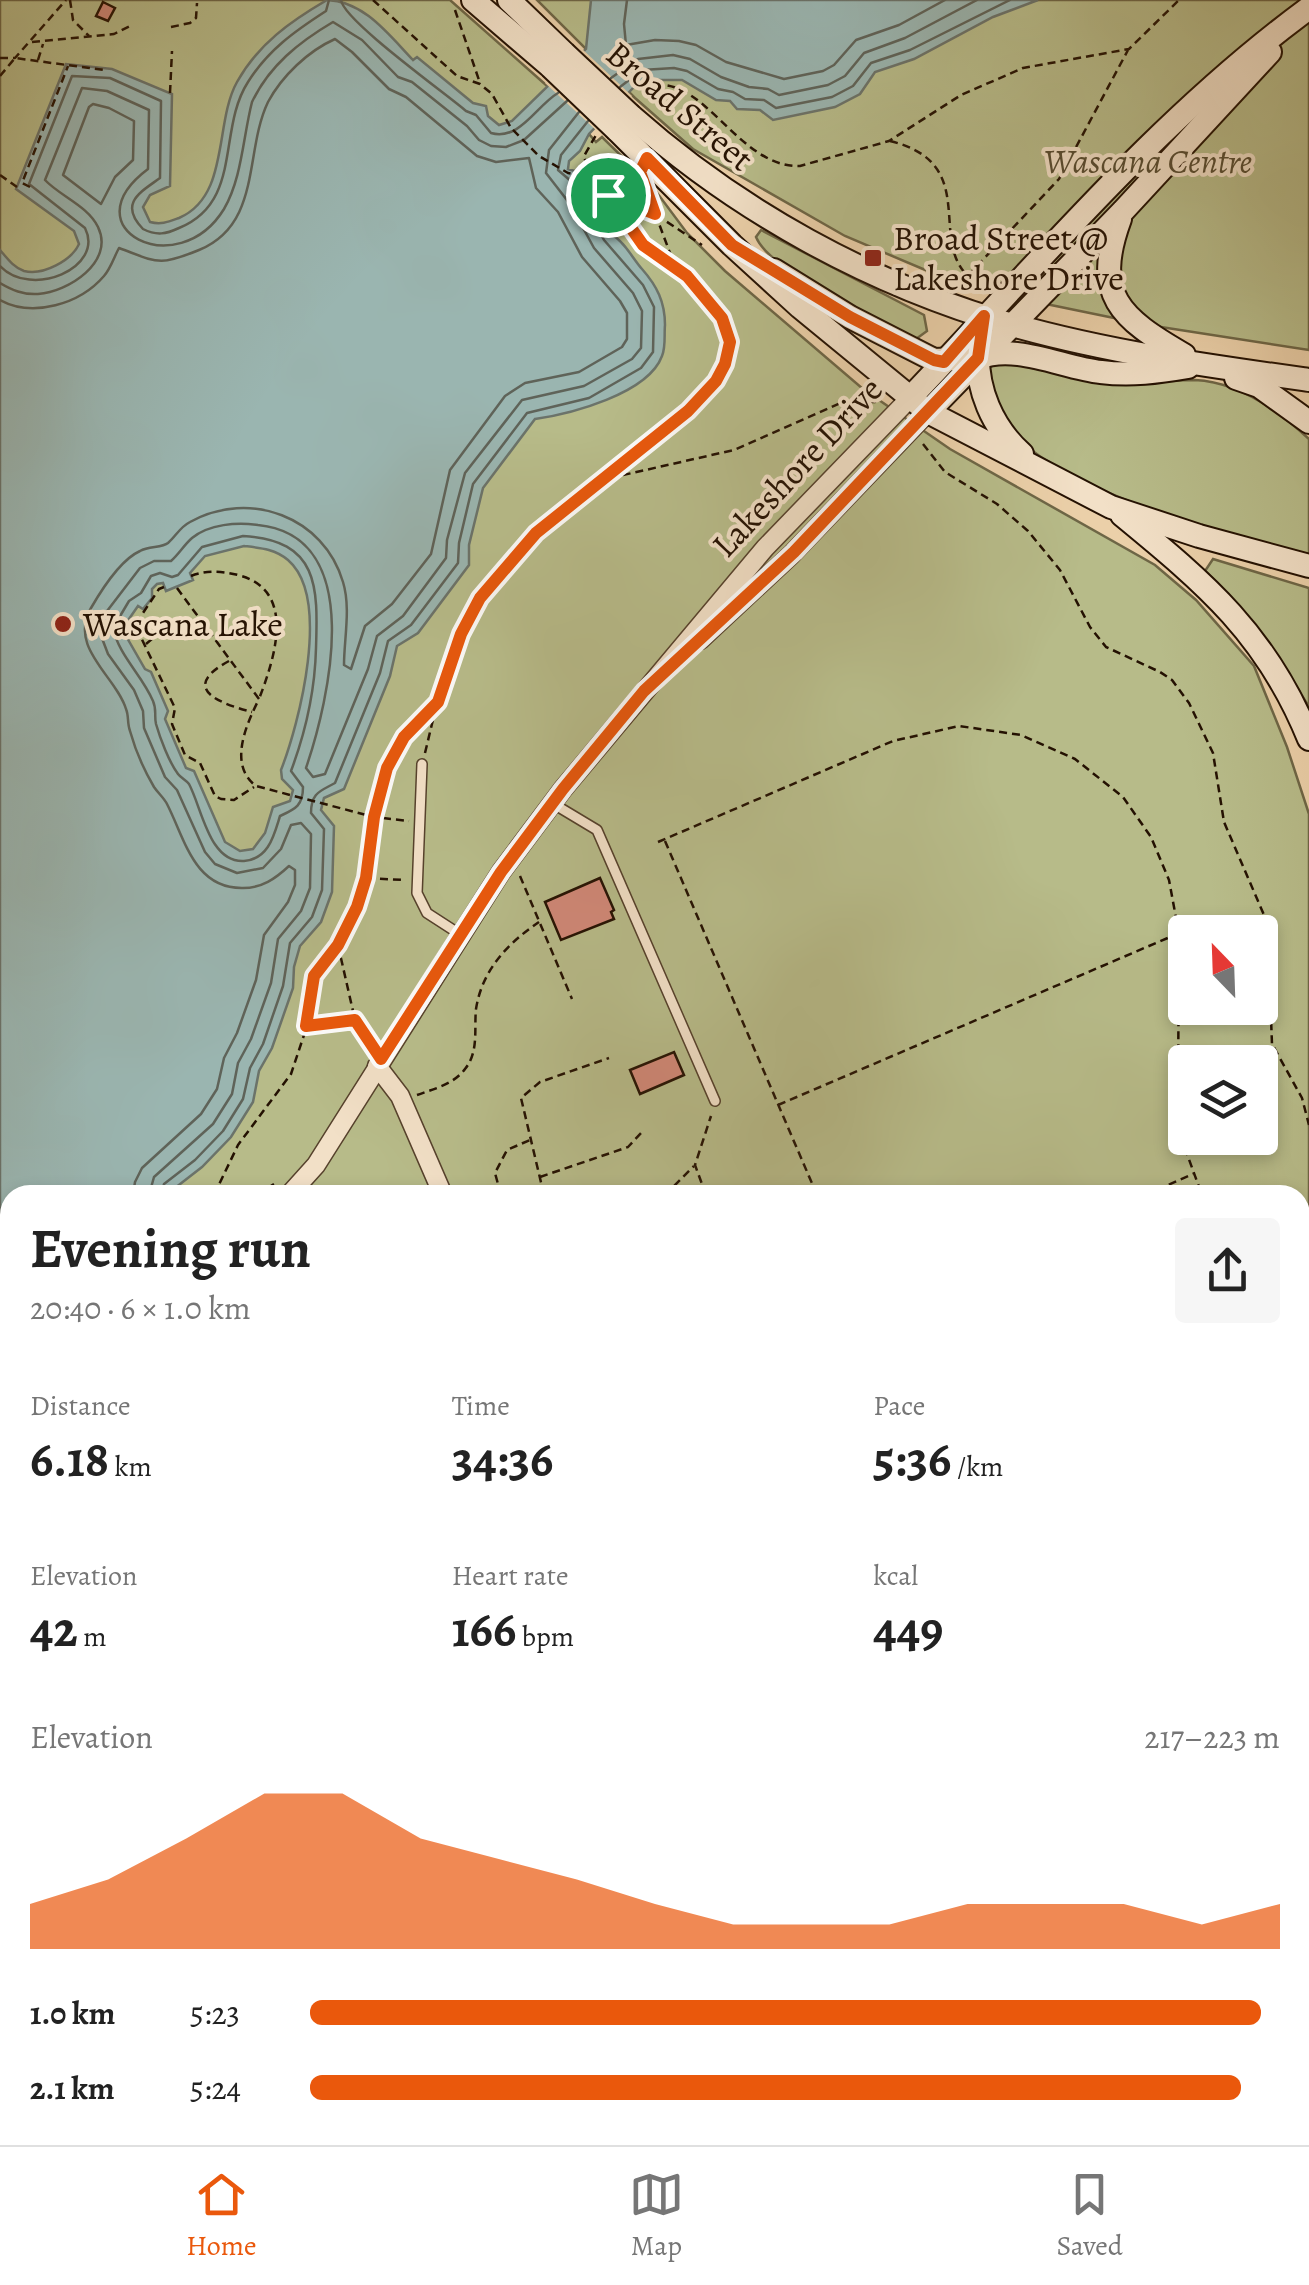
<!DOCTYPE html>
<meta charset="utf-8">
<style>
body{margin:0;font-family:Alegreya,serif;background:#f6f6f6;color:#222;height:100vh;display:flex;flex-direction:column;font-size:38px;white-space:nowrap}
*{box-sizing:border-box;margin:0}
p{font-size:32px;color:#767676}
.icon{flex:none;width:55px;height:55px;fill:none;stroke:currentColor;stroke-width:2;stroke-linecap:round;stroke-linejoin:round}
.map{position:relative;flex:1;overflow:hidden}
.details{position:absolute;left:0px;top:1185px;width:1310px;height:960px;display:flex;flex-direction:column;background:#fff;border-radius:30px 30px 0 0;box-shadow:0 5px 15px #0003}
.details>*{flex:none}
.needle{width:65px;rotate:337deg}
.tools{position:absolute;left:1168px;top:915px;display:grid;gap:20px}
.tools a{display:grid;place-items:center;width:110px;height:110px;border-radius:10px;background:#fff;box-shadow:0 5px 15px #0003;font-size:50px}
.pin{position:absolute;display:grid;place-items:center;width:85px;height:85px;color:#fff;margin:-42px;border:5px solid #fff;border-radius:50%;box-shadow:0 2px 10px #0007}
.round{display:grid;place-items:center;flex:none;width:105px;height:105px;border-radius:10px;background:#f6f6f6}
.summary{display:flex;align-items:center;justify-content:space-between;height:170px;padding:0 30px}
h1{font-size:55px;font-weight:700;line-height:75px}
.stats{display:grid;grid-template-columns:repeat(3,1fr);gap:15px;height:170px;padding:10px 30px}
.stats div{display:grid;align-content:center}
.stats b{font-size:50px;font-weight:700}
.stats small{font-size:28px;font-weight:400}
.stats p{font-size:28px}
.chart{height:280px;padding:20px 30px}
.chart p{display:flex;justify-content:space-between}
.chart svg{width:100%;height:180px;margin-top:10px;fill:#ea580c;opacity:.7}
ul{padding:0 30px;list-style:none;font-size:32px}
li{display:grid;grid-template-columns:160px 120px 1fr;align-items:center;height:75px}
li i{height:25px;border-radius:12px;background:#ea580c}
.menu{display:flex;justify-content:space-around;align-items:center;height:140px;border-top:2px solid #e0e0e0;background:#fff;font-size:28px;color:#767676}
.menu a{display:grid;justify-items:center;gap:5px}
.menu .on{color:#ea580c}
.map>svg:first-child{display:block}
</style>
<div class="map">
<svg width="1309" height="2145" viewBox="0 0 1309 2145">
<rect width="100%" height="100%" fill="#ebd0a9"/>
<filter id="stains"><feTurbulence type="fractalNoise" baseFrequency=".002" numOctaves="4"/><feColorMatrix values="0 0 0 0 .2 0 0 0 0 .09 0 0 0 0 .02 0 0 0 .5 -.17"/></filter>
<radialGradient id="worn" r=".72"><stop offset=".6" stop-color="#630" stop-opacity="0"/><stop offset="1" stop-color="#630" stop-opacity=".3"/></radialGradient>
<g fill="#b7bb89" stroke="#6e6646" stroke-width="2.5" fill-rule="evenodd">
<path d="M0,0H450L546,85L596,142L602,137L652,186L687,233L725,271L863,389L950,449L1155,565L1196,600L1254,666L1287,747L1309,814V1765L1300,1769V1195H10V2135H451L428,2145H0ZM1185,932H1260V1008H1185ZM1185,1062H1260V1138H1185Z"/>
<path d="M537,0H1309V350L1148,325L1046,304L930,272L845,236L693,149L635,98Z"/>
<path d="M761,230L924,315L927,331L916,339C879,319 771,273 756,237Z"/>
<path d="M1003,361C1045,372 1089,380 1133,382C1153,383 1174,380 1195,380C1239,382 1278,410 1309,439V556C1227,536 1060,491 1005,426C993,413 991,385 987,368Z"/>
<path d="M1213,559L1309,588V707C1279,657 1248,611 1205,571Z"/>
</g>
<path fill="#9ab5b0" stroke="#6b736a" stroke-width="2.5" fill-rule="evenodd" d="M327,0C364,1 389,35 413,60L417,57L473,103L486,106L488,116L499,125L512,121L586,49L591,0H1038L993,17L914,59L875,72L860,94L835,107L773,120L760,110L737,109L730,101L716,100L682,80H646L635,86L589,134L580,151L569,161L568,169L585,174L583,183L612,235C624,241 633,259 642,269C657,286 665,302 665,325C664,334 666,347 662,356C648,394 570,414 535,419L483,488L469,545V565L418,633L397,646L390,676L344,789L324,798L321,810L334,826L332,892L321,922L300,946L294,967L293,988L272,1048L259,1071L253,1102L231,1137L202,1167L166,1195H10V1253L0,1256V250C7,258 13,267 24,271C43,276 72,260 79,244L74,231L16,189L66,64L112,69L172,94L170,186L150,195L143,207L150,222C161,225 168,222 179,218C230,196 214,123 237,82C258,44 291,21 327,0ZM244,546C261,548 275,549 288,560C332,598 299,724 281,770L282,779L293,790L290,801L273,807L265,833L253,849L240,851L225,842L194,771L186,768L165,719L168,711L151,672L145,669L122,629L138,606L143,609L152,598V589L157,584L163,583L166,591L193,580L190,573L205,556Z"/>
<path fill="#ebd0a9" d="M580,47L632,96L598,132L545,83Z"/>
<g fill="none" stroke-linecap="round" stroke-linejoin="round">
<g stroke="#5f6359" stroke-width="2.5">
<path d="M341,0C343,20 445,93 466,111L476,115L491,133C520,141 536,106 558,93"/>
<path d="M627,0L624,24L626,45L655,40L679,41L696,45L726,62L784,79L823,71L834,65L856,40L899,25L945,0"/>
<path d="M611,78L638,59L673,55L690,59L721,77L749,87L768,89L779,95L828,85L845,76L864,53L905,38L977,0"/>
<path d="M620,87L642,70L674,68L687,71L718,89L733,92L745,99L764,100L776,108L832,97L853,86L871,63L910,50L1010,0"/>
<path d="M93,104L109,108L134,121L133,160L115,177L101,204L63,175L89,107Z"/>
<path d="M0,266C31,299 105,268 85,228L29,184L72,76L110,78L161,101L160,178C141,192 118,203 143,229C157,236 166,234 179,228C243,202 217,130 248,82C268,50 295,31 326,11L329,0"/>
<path d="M0,283C12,290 23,295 38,294C68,292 115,262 98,227C88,206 60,196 45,180L82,88L107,91L149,110L148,169C68,229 178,284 224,209C242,178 243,137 252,102C269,66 299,42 333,22L362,40L398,77L412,82L467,126L479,140L491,146L506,147L524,140L567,101"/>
<path d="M0,300C33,318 80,304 104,276C111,268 114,257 119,248C157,262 158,267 199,250C262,224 244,152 268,102C282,76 308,51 335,39L352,52L389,89L406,97L477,156L496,162L529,158L536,188L558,212L582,257L620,301L627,313V339L622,347L579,372L525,383L505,396L450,470L431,554L392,604L365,626L351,669L344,665C344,639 351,608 343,582C324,517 250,489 190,522C180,527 176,536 168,543C162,548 149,546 140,551C120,560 102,589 91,608C68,648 116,676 126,709C129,716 127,723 130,731C135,749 144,770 154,787C158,793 164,798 167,804C185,839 194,889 243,888C262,888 275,879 289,866L295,870V885L288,902L264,935L256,980L237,1033L224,1058L217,1089L201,1114L142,1168L135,1182L133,1195"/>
<path d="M243,536C319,540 318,587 316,648C315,691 306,731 291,771L303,787C303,806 295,809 280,816C274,835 269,859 244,861C209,863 202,808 189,784C186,780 181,778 178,774C169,762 160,738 156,724C154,715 157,710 153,701C142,675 119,656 113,628L129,601L141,593L151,576L160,573L172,577L178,575L202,547Z"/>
<path d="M149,1195L154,1177L213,1124L232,1094L238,1063L251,1039L271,983L278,939L301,911L310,888L311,834L301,823L291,825L281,849L263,868L237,873L215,864L205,852L177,790L165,777L144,728L143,711L134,690L108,654L100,633L104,615L140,568L154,561H171C179,554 184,545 192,538C209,524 237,522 258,525C368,536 329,700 306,768L313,777L325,774L368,669L377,636L403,616L446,558L447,540L465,473L522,400L584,386L632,359L641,348L642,311L633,293L594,248L570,204L546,173L549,150L579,112"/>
<path d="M161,1195L164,1184L195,1160L223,1131L243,1099L250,1068L263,1044L283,986L290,943L312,917L322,890L324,829L311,813C311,792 321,791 335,783L380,673L388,641L411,625L458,563L459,543L473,484L527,413L589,398L641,368L653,352L654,307L643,285L604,240L572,182L558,170L561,155L588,121"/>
</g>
</g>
<g fill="#d28979" stroke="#241102" stroke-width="2.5">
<path d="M103,2L115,8L108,21L96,16Z"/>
<path d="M600,878L614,910L611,912L614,919L561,940L545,902Z"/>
<path d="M674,1052L684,1075L640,1094L630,1070Z"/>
</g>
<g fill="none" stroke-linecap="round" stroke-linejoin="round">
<defs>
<g id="lane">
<path d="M422,764L417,893L427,913L461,935"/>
<path d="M552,803L597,830L715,1101"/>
<path d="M0,2126L10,2128"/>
<path d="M26,2135L38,2145"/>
<path d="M264,2135L268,2145"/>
</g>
<g id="street">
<path d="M700,640L791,555L928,412"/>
<path d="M377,1066L400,1096L443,1195"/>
<path d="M289,1195L316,1165L501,872L563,789L765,548L910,398"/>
<path d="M0,1401L10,1396"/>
<path d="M1300,2112L1309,2118"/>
<path d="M979,2135L1015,2145"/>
<path d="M118,2145L142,2135"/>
<path d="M884,2145L910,2135"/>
</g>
<g id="secondary">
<path d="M473,0L551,67"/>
<path d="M509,0L564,53"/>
<path d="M631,116C738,211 870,284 1009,324C1107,352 1209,366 1309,380"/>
<path d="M617,130L732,245L800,307L928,412L1111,507L1199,536L1309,566"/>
<path d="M1120,219C1092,295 1120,318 1184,355"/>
<path d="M774,270L850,317L934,360L958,359"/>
<path d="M978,349C976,389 992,427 1022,454"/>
<path d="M978,358C1016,343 1063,368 1101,372C1130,376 1159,372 1188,367"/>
<path d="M1236,378L1259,386L1309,422"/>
<path d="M910,398C1039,263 1158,119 1309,8"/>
<path d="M928,412L1123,211L1270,52"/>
<path d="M1122,515C1206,584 1267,635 1309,739"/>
<path d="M1300,1785L1309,1781"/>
<path d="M1300,1826L1309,1822"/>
<path d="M472,2145L496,2135"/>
<path d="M545,2145L569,2135"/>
</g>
</defs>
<use href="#lane" stroke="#56412c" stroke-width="12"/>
<use href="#street" stroke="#56412c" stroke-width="21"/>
<use href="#secondary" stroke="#241102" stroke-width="26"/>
<g stroke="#241102" stroke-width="2.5" stroke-dasharray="8 5" stroke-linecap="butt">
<path d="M70,0L73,20L89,36"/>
<path d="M373,0L457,76L480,84L492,94L511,128L539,156L568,173L590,177"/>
<path d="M455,10L480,83"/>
<path d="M171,27L190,23L196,18L197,3"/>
<path d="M32,42L114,34L132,25"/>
<path d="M0,58H15L66,0"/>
<path d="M38,60L43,44"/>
<path d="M0,76L15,58L104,70"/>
<path d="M642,88C702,65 735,168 800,166L889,141L961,95L1023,68L1129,49L1179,0"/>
<path d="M170,93L172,51"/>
<path d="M890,141C989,165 917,253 982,286"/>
<path d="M0,175L17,187"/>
<path d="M30,187L22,183L68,66"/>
<path d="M646,189L673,261"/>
<path d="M608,195L655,214L702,245"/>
<path d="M959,285L1059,179L1128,50"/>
<path d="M923,444L945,472L997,504L1028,531L1060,570L1090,627L1106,647L1160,672L1172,680L1189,703L1213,753L1224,822L1264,915L1268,941L1272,1044L1302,1098L1309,1125"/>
<path d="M610,478L734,450L843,402H875L873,395"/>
<path d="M191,576C206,570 222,571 238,575C298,590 274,660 259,699"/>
<path d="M164,587L159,589L135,625L175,708L172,724L185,755L200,763L215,796L221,799L234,800L254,787"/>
<path d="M177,588L259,699C246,725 228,765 256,786L374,817L409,821"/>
<path d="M146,644L164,629L171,637L178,630L169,624"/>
<path d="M229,661C177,689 222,704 252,712"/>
<path d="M425,753L437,703"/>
<path d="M665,841L817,1195"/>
<path d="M658,842L893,741L959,726L1021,735L1075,759L1123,797L1151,837L1169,880L1179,934L1178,1095L1183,1143L1202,1195"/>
<path d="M520,876L572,999"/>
<path d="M367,878L404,880"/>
<path d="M338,945L355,1020L371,1046"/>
<path d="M308,1026L355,1020"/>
<path d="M417,1095C434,1089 454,1084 465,1069C479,1052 474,1029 476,1009C482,970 508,943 539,922"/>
<path d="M778,1105L1177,934"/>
<path d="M540,1177L628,1147L641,1133"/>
<path d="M214,1195L238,1145L291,1074L307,1026L314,976L338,945L357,907L366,878L374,817L387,768L404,737L438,702L468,618L499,573L537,533L668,430L706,394L725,364L730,342L722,318L687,276L673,263L654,253L632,232L608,195L590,177L584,156L596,135"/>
<path d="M256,1195L276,1183"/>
<path d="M501,1195L495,1173L507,1150L530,1140"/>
<path d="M544,1195L521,1098L540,1082L609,1058"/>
<path d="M665,1195L694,1166"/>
<path d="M706,1195L695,1165L711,1116"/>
<path d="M1145,1195L1193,1174"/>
<path d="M0,1293L10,1291"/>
<path d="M1300,1425L1309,1446"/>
<path d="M1300,1452L1309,1448"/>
<path d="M0,1512L10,1501"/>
<path d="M1300,1707L1309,1699"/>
<path d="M1300,1744L1309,1740"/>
<path d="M1300,1933L1309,1929"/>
<path d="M1300,2010L1309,2016"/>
<path d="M78,2135L82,2145"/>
<path d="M444,2135L448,2145"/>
</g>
<use href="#lane" stroke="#f2e0c7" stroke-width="9"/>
<use href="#street" stroke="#f2e0c7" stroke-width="18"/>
<use href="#secondary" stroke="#f2e0c7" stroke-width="22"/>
<defs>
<g id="secondary-bridge">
<path d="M564,53L631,116"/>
<path d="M551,67L617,130"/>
</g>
</defs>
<use href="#secondary-bridge" stroke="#241102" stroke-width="26" stroke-linecap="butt"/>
<use href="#secondary-bridge" stroke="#f2e0c7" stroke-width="22"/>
</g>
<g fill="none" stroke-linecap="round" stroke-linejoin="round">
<defs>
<path id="route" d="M647,158L732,245L850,317L934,360L944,362L984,316L978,358L794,552L644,691L563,789L501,872L381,1059L355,1020L306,1026L314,976L338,945L357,907L366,878L374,817L387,768L404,737L438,702L461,634L480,598L536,533L688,411L716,381L725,364L730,342L722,318L687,276L643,245L608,195L655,214L640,172Z"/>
</defs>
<use href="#route" stroke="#fff" stroke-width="20"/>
<use href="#route" stroke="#ea580c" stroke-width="12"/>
</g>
<g fill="#8f2418" stroke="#f2e0c7" stroke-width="4">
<rect x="863" y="248" width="20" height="20" rx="5"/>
<circle cx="63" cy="624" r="10"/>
</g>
<g text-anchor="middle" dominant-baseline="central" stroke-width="8" stroke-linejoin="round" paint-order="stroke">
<g font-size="35" fill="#241102" stroke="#f2e0c7">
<text transform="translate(680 106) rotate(40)">Broad Street</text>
<text transform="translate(797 467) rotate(-47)">Lakeshore Drive</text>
</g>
<g font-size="35" font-style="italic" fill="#574c31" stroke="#f2e0c7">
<text x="1148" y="161">Wascana Centre</text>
</g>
<g font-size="35" fill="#241102" stroke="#f2e0c7" text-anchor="start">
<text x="893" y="238">Broad Street @<tspan x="893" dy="40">Lakeshore Drive</tspan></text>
<text x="83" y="624">Wascana Lake</text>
</g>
</g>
<rect width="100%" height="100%" filter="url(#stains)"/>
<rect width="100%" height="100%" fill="url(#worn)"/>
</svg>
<div class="tools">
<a><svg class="needle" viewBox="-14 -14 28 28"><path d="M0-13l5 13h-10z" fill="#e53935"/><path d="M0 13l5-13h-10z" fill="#767676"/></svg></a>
<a><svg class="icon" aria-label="layers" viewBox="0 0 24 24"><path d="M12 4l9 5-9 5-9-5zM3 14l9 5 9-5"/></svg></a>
</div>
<div class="pin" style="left:608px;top:195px;background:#1e9e55"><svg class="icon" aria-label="arrive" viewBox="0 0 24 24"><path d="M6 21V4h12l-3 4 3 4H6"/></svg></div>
<section class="details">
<div class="summary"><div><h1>Evening run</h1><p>20:40 · 6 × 1.0 km</p></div><a class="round"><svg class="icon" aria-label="share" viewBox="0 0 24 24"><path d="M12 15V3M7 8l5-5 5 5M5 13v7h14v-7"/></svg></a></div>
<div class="stats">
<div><p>Distance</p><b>6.18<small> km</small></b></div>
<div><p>Time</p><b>34:36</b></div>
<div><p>Pace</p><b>5:36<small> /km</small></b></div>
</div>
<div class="stats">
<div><p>Elevation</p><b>42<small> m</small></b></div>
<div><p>Heart rate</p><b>166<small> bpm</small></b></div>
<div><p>kcal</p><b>449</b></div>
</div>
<div class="chart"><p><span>Elevation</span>217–223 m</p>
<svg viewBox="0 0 160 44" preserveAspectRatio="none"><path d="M0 44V33L10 27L20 17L30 6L40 6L50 17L60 22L70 27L80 33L90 38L100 38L110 38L120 33L130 33L140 33L150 38L160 33V44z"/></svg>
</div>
<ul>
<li><b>1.0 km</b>5:23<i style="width:98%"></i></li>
<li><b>2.1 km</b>5:24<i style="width:96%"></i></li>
</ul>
</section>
</div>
<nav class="menu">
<a class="on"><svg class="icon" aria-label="home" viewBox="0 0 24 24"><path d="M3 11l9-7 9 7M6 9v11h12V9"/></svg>Home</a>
<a><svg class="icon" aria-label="map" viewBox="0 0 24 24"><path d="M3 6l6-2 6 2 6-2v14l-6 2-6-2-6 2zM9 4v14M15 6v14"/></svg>Map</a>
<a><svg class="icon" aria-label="saved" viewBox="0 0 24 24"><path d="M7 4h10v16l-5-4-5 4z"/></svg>Saved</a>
</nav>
